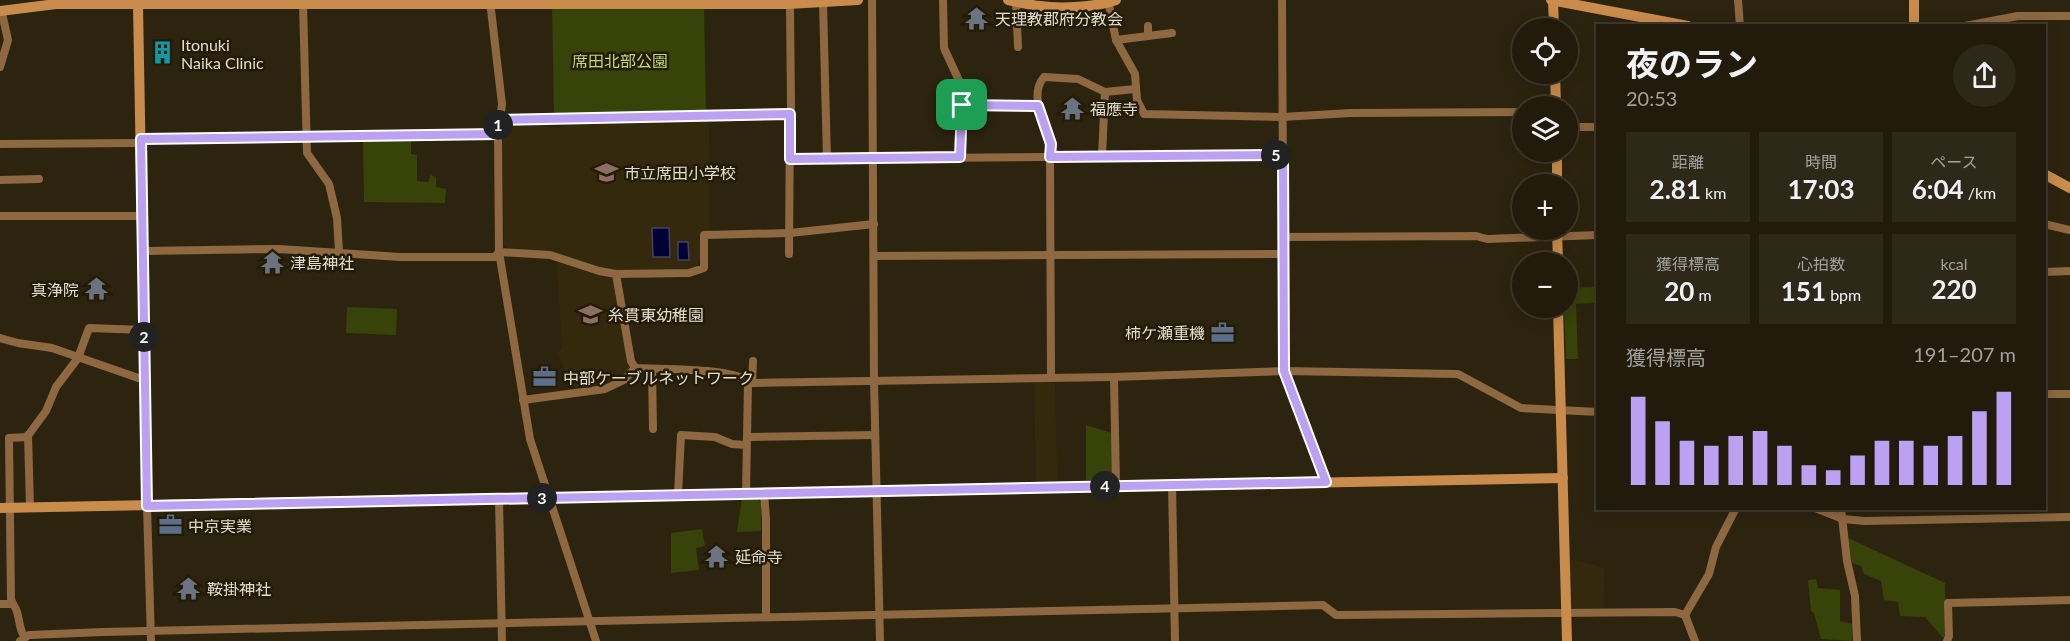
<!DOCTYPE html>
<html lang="ja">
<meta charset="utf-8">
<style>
body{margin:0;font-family:Lato,"Noto Sans JP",sans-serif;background:#2e2819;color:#f1f3f6;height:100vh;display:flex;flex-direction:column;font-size:22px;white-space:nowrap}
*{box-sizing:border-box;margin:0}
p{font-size:20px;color:#a2a19d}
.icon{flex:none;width:33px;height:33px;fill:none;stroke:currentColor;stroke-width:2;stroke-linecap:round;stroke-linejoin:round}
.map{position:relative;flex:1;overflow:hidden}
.panel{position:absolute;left:1596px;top:24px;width:450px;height:486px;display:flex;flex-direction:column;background:#221b0b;border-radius:0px;box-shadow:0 3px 15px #0003,0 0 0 2px #3f392c}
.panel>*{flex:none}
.buttons{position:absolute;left:1512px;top:18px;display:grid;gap:12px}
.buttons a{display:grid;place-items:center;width:66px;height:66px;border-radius:50%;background:#221b0b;box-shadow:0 3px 15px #0003,0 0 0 2px #3f392c;font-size:30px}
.pin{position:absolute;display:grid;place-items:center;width:51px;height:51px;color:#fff;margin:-26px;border-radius:12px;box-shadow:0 3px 9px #0006}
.km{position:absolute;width:30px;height:30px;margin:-15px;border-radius:50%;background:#222;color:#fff;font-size:16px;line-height:30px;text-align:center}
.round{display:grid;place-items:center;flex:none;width:63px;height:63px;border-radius:32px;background:#2e2819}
.head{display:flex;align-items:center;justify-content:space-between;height:102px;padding:0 30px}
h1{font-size:33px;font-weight:700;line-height:45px}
.stats{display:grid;grid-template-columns:repeat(3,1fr);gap:9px;height:102px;padding:6px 30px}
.stats div{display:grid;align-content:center;border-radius:0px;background:#2e2819;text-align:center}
.stats b{font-size:26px;font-weight:700}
.stats small{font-size:16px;font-weight:400}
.stats p{font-size:16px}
.chart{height:168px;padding:12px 30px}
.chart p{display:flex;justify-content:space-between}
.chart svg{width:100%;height:108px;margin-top:6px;stroke:#bca0f2;stroke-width:6}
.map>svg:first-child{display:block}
</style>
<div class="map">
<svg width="2070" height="641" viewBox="0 0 2070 641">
<rect width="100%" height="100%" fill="#2d240f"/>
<g fill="#34290c">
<path d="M709,118L710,231H701V256L696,269L643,273L599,268L553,252L509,249L504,244L503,144H501V130L504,123L545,122L549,128H564L567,122Z"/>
<path d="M557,262L598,275L610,276L614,280L629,367L627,372L615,380L600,386L572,388L557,352L562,349Z"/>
<path d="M1034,383H1055L1057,482H1036Z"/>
<path d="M1570,559L1605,568L1603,608H1569Z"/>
</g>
<g fill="#374308">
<path d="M704,7L706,111L554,114L552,8Z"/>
<path d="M411,140V154L417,155V181L428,182L431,175L436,177V187L446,189L445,203L364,202L363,141Z"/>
<path d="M1597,287V303L1576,304L1578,359H1566L1564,308H1568V288Z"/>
<path d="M347,307L397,309L396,335L346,333Z"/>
<path d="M1086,425L1112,433L1113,480H1086Z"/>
<path d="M742,498H757L761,503V531L737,532Z"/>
<path d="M702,529L705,546L696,548L699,570L671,573V533Z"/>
<path d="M1848,538L1945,583L1946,634L1943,638L1925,617L1900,616L1898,602L1884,600L1881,581L1864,574L1861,566L1852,563Z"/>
<path d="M1816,579L1818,588L1840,590V621L1852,624V641L1821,639L1814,613L1811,611L1808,580Z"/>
</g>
<g fill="#000034" stroke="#444263" stroke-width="1.5">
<path d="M652,228H669L670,257H653Z"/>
<path d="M678,242H688L689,260H678Z"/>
</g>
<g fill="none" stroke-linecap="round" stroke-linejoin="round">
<g stroke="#8d6841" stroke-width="8">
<path d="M872,0L874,380L880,641"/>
<path d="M943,0L944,48L961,85V157"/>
<path d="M1108,0L1116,40L1135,74L1137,100L1144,114L1282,117L1351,113L1522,112"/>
<path d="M1282,0L1284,371L1326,482"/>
<path d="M1738,0L1740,26"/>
<path d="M490,1L502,104L498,134L499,252L530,439L596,641"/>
<path d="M1016,1L1018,47"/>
<path d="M823,3L827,159"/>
<path d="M303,4L307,153L329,184L337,218L339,252"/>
<path d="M788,4L790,8L791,107L790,114L789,254"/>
<path d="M1148,26V36"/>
<path d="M1965,26L2018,16H2070"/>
<path d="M1116,40L1172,33"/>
<path d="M0,67L8,40L2,13"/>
<path d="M1105,92L1135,89"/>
<path d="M962,105L1038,106"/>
<path d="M499,120L790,114"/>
<path d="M1568,127H1598"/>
<path d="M141,139L498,134"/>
<path d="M0,144L141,143"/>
<path d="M790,159L1283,155"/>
<path d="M0,180L39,179"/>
<path d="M0,216H142"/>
<path d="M2044,224L2070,230"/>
<path d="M1283,237L1476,236L1487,239L1598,235"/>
<path d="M143,251L279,249L400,257H495L499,252L550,255L599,271L616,274L689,273L704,268V235L790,233L874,224"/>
<path d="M874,256L1283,254"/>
<path d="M2044,272L2070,271"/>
<path d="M616,274L631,361L635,368"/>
<path d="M0,338L18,343L52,348L144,380"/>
<path d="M635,368C656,369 737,368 748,382L752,383L1114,377L1284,371L1458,374L1521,408L1598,412"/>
<path d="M652,369L653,429"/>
<path d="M1051,377L1050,157C1050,152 1052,147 1050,142C1046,121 1028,96 1044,77L1078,79L1105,92L1102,156"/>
<path d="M1114,377L1116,486"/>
<path d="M752,383L753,361"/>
<path d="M2044,394H2070"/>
<path d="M523,400L605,389L624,380L635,368"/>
<path d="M28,435L30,507"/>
<path d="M747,437L875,435"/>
<path d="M1172,485L1175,641"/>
<path d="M764,493L766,519V617"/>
<path d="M746,494L748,382"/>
<path d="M678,495L681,435L715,437L732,444L746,445"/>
<path d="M499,499L502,641"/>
<path d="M147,506L151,641"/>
<path d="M1815,508L1843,519L1864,521L2070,517"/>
<path d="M1841,508L1847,561L1855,596L1857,641"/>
<path d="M0,604H12"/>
<path d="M1685,615L1709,574L1716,547L1736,508"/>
<path d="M1685,615L1695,641"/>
<path d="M24,636C19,629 20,621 17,612C16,607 12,604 11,599L9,438L27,437L46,411L56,387L78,358L89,328L144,330"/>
<path d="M20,641L29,635L103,632L1323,605L1336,615L1675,612L1685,615"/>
<path d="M1947,641L1949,636L1948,603L2070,600"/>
</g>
<g stroke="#c98c4c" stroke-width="10">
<path d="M1008,0C1019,2 1029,5 1040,6C1061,9 1097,7 1116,0"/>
<path d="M1551,0L1688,26"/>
<path d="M1553,0L1554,28"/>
<path d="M1914,0V26"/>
<path d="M138,5L147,506"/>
<path d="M0,11L56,4H788L858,0"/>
<path d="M1555,74L1556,106"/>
<path d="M1557,152V184"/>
<path d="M2044,174L2070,188"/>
<path d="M1557,230L1558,262"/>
<path d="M1558,308L1567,641"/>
<path d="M0,508L1563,478"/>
</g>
</g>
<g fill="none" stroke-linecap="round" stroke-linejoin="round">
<defs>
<path id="route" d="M962,105L1038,106L1051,144L1050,157L1283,155L1284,371L1326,482L147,506L141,139L498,134L499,120L790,114V159L960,157Z"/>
</defs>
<use href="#route" stroke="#fff" stroke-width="12"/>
<use href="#route" stroke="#bca0f2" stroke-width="8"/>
</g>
<defs>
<symbol id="temple-bare" viewBox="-9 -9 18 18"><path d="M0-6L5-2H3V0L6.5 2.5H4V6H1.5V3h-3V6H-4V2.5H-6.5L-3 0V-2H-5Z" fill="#6b7280" stroke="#231b06" stroke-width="2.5" paint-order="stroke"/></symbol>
<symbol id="building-bare" viewBox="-9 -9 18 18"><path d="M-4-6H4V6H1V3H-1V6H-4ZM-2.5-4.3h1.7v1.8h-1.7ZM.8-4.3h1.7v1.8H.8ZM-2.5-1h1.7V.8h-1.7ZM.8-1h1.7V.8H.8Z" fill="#0f9aa8" stroke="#231b06" stroke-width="2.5" paint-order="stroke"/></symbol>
<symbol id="school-bare" viewBox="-9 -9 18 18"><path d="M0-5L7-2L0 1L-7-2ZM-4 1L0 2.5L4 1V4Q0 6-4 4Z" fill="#8d6e63" stroke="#231b06" stroke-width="2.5" paint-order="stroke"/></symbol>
<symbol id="office-bare" viewBox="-9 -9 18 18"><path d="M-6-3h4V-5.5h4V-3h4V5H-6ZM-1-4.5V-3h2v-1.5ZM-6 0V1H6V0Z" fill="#5c6f8a" stroke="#231b06" stroke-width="2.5" paint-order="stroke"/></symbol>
</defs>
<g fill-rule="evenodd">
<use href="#temple-bare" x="960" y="2" width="33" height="33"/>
<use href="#building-bare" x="146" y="36" width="33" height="33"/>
<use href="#temple-bare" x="1056" y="92" width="33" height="33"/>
<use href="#school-bare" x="590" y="156" width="33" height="33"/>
<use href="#temple-bare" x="256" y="246" width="33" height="33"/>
<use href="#temple-bare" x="80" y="272" width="33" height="33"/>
<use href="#school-bare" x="574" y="298" width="33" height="33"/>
<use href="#office-bare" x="1206" y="316" width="33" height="33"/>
<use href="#office-bare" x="528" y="360" width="33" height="33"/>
<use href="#office-bare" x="154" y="508" width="33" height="33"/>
<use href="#temple-bare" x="700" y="540" width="33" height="33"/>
<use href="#temple-bare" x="172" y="572" width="33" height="33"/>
</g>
<g text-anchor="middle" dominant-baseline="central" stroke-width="5" stroke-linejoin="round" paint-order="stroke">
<g font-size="16" fill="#e2ddd0" stroke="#231b06" text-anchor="start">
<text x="995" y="18">天理教郡府分教会</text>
<text x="181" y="44">Itonuki<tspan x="181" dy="18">Naika Clinic</tspan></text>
<text x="1090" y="108">福應寺</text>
<text x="624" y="172">市立席田小学校</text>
<text x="290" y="262">津島神社</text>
<text x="79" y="289" text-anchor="end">真浄院</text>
<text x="608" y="314">糸貫東幼稚園</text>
<text x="1205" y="332" text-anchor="end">柿ケ瀬重機</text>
<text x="563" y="377">中部ケーブルネットワーク</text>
<text x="188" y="525">中京実業</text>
<text x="735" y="556">延命寺</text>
<text x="207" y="588">鞍掛神社</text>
</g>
<g font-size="16" fill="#bfd973" stroke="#231b06">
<text x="620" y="60">席田北部公園</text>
</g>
</g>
</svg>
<div class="buttons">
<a><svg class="icon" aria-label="locate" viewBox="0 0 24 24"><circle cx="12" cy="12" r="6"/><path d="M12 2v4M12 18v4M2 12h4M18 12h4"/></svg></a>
<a><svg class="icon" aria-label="layers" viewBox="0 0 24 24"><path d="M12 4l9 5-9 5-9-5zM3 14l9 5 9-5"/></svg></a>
<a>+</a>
<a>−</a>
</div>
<div class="pin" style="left:962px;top:105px;background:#1e9e55"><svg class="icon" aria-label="arrive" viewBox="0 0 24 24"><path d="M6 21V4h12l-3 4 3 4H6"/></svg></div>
<b class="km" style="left:498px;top:125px">1</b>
<b class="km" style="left:144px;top:337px">2</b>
<b class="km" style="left:542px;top:498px">3</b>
<b class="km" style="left:1105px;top:486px">4</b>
<b class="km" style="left:1276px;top:155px">5</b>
<section class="panel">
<div class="head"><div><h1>夜のラン</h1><p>20:53</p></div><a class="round"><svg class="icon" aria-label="share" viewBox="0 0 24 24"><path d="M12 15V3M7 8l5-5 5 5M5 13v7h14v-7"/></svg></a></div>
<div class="stats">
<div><p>距離</p><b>2.81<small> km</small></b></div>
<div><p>時間</p><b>17:03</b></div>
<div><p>ペース</p><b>6:04<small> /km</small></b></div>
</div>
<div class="stats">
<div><p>獲得標高</p><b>20<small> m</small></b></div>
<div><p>心拍数</p><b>151<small> bpm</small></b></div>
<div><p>kcal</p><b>220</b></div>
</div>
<div class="chart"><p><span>獲得標高</span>191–207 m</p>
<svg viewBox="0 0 160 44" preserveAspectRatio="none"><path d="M5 44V8M15 44V18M25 44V26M35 44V28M45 44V24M55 44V22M65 44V28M75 44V36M85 44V38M95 44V32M105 44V26M115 44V26M125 44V28M135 44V24M145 44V14M155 44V6"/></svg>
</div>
</section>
</div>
